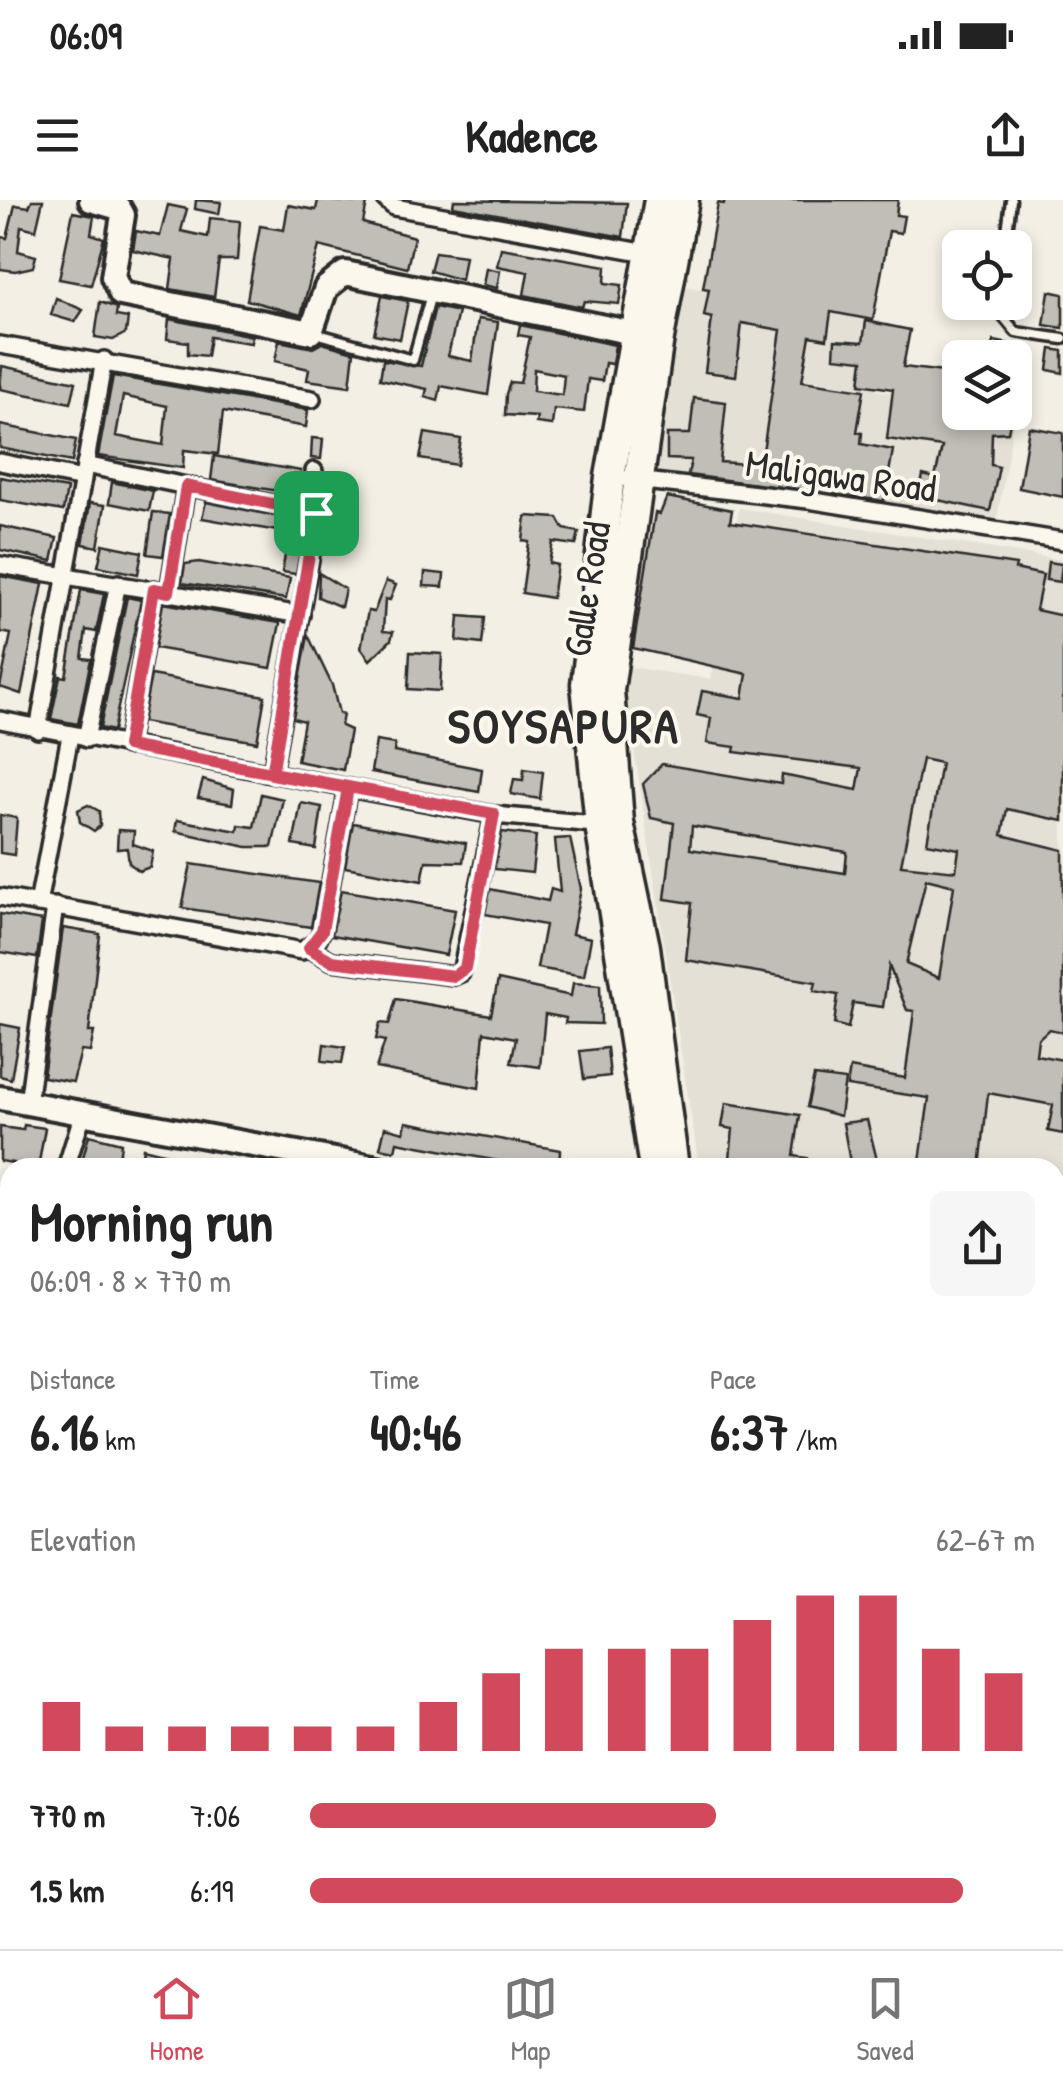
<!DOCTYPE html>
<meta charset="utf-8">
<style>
body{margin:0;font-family:"Patrick Hand",sans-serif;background:#f6f6f6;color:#222;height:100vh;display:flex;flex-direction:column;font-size:38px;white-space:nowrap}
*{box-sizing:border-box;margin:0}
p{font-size:32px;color:#767676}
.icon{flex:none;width:55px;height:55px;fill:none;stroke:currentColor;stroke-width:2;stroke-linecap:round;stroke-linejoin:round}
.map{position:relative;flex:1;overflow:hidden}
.details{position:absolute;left:0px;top:958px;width:1065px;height:792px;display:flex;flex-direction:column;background:#fff;border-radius:30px 30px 0 0;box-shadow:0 5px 15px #0003}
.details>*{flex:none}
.tools{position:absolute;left:942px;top:30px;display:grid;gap:20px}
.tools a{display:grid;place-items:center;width:90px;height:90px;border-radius:15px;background:#fff;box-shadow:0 5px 15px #0003;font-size:50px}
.pin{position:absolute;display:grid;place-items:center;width:85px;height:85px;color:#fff;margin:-42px;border-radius:20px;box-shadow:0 5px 15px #0006}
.round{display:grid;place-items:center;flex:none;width:105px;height:105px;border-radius:15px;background:#f6f6f6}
.head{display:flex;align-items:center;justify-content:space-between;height:170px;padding:0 30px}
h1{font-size:55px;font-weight:800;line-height:75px}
.stats{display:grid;grid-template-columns:repeat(3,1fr);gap:15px;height:170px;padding:10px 30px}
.stats div{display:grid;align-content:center}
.stats b{font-size:50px;font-weight:800}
.stats small{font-size:28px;font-weight:400}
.stats p{font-size:28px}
.chart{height:280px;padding:20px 30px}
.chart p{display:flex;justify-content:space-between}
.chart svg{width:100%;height:180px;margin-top:10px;stroke:#d1495b;stroke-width:6}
ul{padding:0 30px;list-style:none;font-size:32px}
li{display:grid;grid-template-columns:160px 120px 1fr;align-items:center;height:75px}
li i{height:25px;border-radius:12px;background:#d1495b}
.status{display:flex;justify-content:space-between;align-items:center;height:70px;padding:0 50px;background:#fff;direction:ltr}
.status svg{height:28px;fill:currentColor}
header{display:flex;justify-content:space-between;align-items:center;height:130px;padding:0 30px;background:#fff;font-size:45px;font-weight:800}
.tab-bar{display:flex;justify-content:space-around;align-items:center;height:140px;border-top:2px solid #e0e0e0;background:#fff;font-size:28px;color:#767676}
.tab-bar a{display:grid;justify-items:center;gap:5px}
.tab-bar .on{color:#d1495b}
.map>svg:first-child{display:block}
</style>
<div class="status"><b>06:09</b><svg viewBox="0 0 49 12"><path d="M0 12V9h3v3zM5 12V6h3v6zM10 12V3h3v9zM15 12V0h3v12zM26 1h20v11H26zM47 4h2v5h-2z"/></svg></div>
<header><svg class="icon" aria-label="menu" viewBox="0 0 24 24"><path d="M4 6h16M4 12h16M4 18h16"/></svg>Kadence<svg class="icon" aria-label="share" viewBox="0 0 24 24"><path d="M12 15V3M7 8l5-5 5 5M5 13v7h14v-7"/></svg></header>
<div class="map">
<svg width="1063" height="1749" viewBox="0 0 1063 1749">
<rect width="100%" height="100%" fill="#f3efe4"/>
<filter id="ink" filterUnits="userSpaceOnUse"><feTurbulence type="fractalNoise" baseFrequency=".01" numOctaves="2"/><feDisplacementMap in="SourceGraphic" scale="20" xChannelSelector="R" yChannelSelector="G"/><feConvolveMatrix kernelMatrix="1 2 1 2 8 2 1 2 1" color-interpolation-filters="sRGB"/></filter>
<g filter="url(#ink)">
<g fill="#e4e0d6">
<path d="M679,85L880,121L875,190L960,204V212L1015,213L994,337L648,276Z"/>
<path d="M739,308L1063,360V1074L1055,1073V968L699,967L621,466L711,479Z"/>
</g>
<g fill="#c0beb6" stroke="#2b2b2b" stroke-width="2.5" fill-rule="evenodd">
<path d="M32,0H43L36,30L21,26L18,51L36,56L33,67L15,71L0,69L1,37L7,38L15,5L29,7Z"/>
<path d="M196,0L221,2L219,14L195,9Z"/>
<path d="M318,0L367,3L363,23L414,37L407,68L319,46L301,115L247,100L260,26L284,30L288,5L316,10Z"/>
<path d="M454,0L627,3L623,37L453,6Z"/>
<path d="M725,0H898L896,15L904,16L901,33L889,31L873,120L831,112L827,139L810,136L802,181L864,190L857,232L862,233L861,244L893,250L884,301L688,275L691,260L667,259V234H690L694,198L726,202L720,262L761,265L781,130L742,123L736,176L705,172L712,118L704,116L709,89L703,88L718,3L724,4Z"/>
<path d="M168,5L187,9L181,31L208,37L210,18L240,21L237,60H219L214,97L170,89L174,59L133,50L136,31L160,36Z"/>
<path d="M73,12L94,16L91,34L104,38L91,85L59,79Z"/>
<path d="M501,48L606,66L605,83L622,85L619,104L584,101L582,107L524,95L528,72L497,66Z"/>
<path d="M435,52L465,56L461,80L430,71Z"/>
<path d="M486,68L500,71L497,88L483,85Z"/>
<path d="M1049,91L1063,94V128L1044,125Z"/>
<path d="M382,96L408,101L400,139L374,134Z"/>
<path d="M56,98L83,110L75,122L51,115Z"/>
<path d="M100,102L117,108L116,116L128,118L126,133L113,140L95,137Z"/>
<path d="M435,107L458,112L448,156L472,161L478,119L498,122L488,195L441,186L438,201L425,197L427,189L380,179L383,160L421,166Z"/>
<path d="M169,119L252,136L251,143L210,137L207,156L188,154V142L167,139Z"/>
<path d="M866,121L910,130L903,167L944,172V166L960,168V212H1012L1008,232L992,233L991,265L999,267L990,311L919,296L923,275L935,278L942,247L887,239L893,189L860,184L863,160L834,157L835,140L863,142Z"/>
<path d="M520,125L615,145L612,164L605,163L602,181L588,179L584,212L554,209L552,225L536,223L537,217L505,215L506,194L510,182L520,183L530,137L518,135ZM534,169L564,175L562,195L533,191Z"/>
<path d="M279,141L313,148L322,143L354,152L350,186L307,180L309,169L275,161Z"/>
<path d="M994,141L1014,145L1012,158H991Z"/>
<path d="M1051,149L1063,151V173L1048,170Z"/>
<path d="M2,166L76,182L71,203L0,189Z"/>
<path d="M113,176L308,210L306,227L223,212L218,254L184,250L183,268L98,256ZM123,196L167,206L163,245L116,236Z"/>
<path d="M0,225L76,240L72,262L0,248Z"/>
<path d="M1029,227L1063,233V297L1019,288Z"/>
<path d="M425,233L461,239L457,265L420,259Z"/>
<path d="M312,238L323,239L321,259L311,258Z"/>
<path d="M214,256L301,271L297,294L211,280Z"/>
<path d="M0,277L67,289L63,311L0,300Z"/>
<path d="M325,281L345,282V307L325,306Z"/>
<path d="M112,282L153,291L149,311L109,303Z"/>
<path d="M667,297L732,310L730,322L1016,365L1015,369L1043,375L1036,410L1063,416V621L1007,609L1002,635L1063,650V832L1049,829L1038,839L1036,855L1063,860V934L1048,931L1053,905L988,893L980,968H919L929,898L847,886L850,868L905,878L914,811L907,810L889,766L883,807L853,803L848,828L834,824L838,795L814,791L816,782L686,760L692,703L665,699L674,623L651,618L643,584L662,564L781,584L782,575L857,590L861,568L734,552L735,547L707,543L711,518L697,515L702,491L743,498L747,474L633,448L655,313L660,314ZM922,559L941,563L927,643L959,649L956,671L901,665ZM692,626L847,652L845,673L690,649ZM926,679L954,686L939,778L906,764Z"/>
<path d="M206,302L291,319L290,333L303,335L296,374L282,372L289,333L202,318Z"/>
<path d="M90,303L105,305L98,347L83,344Z"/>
<path d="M153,312L170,314L163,356L147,354Z"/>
<path d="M526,316L558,318L564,329L579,332L576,345L553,342L549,363L557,365L552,398L522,393L529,342L523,341Z"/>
<path d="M0,326L57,338L52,361L0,350Z"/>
<path d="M103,344L142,352L138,374L98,366Z"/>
<path d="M199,362L290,378L286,399L182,383L185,364Z"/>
<path d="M1048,362L1062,364L1060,382L1046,380Z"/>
<path d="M425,372L444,374L443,387L424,386Z"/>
<path d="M319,373L345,389L341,407L318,397Z"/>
<path d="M0,376L43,384L21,494L0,487L11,434L0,432Z"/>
<path d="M386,381L396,385L390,400L385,399L383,431L393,432L391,440L370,460L361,448L368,411L374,412Z"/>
<path d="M81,390L104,394L96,432L86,430L82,458L91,459L78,524L51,519L60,476L66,477Z"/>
<path d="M127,397L141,400L113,531L100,528Z"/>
<path d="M163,403L280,423L271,468L155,448Z"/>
<path d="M459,416L485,418L482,444L457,441Z"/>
<path d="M308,435L332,485L339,513L343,514L341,526L350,530L343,570L297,561L304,521L293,518Z"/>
<path d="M410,452L442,454L440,491L408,489Z"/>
<path d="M151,475L265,496L257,542L142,522Z"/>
<path d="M376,541L395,544L394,552L482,569L479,592L371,572Z"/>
<path d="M524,569L543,572L540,599L511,594L514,579L523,580Z"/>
<path d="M203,580L234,589L232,604L198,598Z"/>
<path d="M261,594L283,599L272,647H247L175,631L177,620L238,631L239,625L254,627Z"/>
<path d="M301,603L322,607L316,649L293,645Z"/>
<path d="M88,605L99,611L100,626L94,631L80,622L78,610Z"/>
<path d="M0,615L17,618L14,655L0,653Z"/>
<path d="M353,623L466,643L463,662L426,661L422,681L345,667Z"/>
<path d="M118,630L134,631L133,644L153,651L150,667L139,671L129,663L127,648L117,649Z"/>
<path d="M502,632L536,636L532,673L494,669Z"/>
<path d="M570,638L581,689L572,734L591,738L584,776L537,768L545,725L485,714L490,689L548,701L551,689L560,692L555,639Z"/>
<path d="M191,664L319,683L311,727L182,708Z"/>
<path d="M341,690L455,710L446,755L332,735Z"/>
<path d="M0,714L42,721L37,758L0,752Z"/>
<path d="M63,728L100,734L89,832H94L90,852L81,851L73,882L43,877Z"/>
<path d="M498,780L571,796L573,783L600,785L601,824L565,823L566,818L545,814L540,867L511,863L516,838L484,832L479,888L376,868L385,841L376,839L380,823L389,824L396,799L491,815Z"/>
<path d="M0,824L20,828L11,879L0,876Z"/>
<path d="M324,844L345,847L342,863L322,861Z"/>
<path d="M607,848L610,876L584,879L580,851Z"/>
<path d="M814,876L845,880L840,916L807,907Z"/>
<path d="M726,903L800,915L794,956L807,958L806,968H729L733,929L722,927Z"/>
<path d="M867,920L879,968H851L843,923Z"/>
<path d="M406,922L560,950L559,968L525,966L397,942L395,951L380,948L385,927L404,932Z"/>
<path d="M24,925L45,928L38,968H12L13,963L0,961V927L23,930Z"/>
<path d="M89,935L121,943L118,968H98L82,961Z"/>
<path d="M143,948L175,956V968H140Z"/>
</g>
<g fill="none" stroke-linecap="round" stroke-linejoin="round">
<defs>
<g id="lane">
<path d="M1005,48L1011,0"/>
<path d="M999,102L1000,113L1016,132L1063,139"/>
<path d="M315,133L413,160L431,94"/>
<path d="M1055,1221L1063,1218"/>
<path d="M1055,1382L1063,1384"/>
</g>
<g id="street">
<path d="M386,0L394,7L647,53"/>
<path d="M0,145L312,199"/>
<path d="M0,262L83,279"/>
<path d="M85,265L316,313"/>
<path d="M610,277L808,300L1063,341"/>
<path d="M0,365L301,415"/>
<path d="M169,392L186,286"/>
<path d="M0,520L348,588"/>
<path d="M38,530L104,160"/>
<path d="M86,539L118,383"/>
<path d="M127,546L154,389"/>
<path d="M272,573L314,337V271"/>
<path d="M0,697L302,751L316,742L322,731L348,588L494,615L606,625"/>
<path d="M38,704L70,536"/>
<path d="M309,748L332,761L454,776L461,773L494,615"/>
<path d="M28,903L55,706"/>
<path d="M66,968L83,913"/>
<path d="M0,1083L10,1084"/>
<path d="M1055,1087L1063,1088"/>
<path d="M0,1323L10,1325"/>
<path d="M1055,1575H1063"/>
<path d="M1055,1737L1063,1687"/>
<path d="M118,1749L121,1741"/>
<path d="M829,1749V1740"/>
<path d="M908,1749V1740"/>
</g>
<g id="secondary">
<path d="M91,0L119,8L123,15L113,77L121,94L311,132L326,88L345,73L633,133"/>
<path d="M0,898L378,968"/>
</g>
<g id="highway">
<path d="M654,968L600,625L586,484L610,277L659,0"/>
<path d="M674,968L645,747L619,623L609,490L658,144L684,0"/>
<path d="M472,1749L476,1740"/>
<path d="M504,1749L508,1740"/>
</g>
</defs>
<use href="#lane" stroke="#2b2b2b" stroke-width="15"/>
<use href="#street" stroke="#2b2b2b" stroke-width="22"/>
<use href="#secondary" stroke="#2b2b2b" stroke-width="30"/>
<use href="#highway" stroke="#2b2b2b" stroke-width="35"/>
<use href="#lane" stroke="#fbf7ec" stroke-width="8"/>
<use href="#street" stroke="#fbf7ec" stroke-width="15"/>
<use href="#secondary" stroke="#fbf7ec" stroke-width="22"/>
<use href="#highway" stroke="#fbf7ec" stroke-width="28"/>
</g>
</g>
<g fill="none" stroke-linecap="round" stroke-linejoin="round" filter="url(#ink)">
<defs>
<path id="route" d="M316,313L272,574L348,588L322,731L309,748L332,761L454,776L465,768L494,614L127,546L154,389L169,392L186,286L316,313"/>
</defs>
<use href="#route" stroke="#fff" stroke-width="20"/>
<use href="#route" stroke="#d1495b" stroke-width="12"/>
</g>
<g text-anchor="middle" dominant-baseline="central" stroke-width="8" stroke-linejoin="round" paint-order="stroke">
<g font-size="38" fill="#2b2b2b" stroke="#fbf7ec">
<text transform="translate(841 275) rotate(8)">Maligawa Road</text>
<text transform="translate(586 389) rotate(-81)">Galle Road</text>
</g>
<g font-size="48" font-weight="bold" letter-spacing="2.5" fill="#2b2b2b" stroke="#fbf7ec">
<text x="564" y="525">SOYSAPURA</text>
</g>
</g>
</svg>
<div class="tools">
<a><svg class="icon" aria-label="locate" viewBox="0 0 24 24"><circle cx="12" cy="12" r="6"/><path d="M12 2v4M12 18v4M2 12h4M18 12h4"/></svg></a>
<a><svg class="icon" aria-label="layers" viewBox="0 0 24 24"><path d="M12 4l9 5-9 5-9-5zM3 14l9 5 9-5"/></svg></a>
</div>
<div class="pin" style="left:316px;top:313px;background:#1e9e55"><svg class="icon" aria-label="arrive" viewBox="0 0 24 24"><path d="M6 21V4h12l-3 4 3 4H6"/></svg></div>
<section class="details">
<div class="head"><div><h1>Morning run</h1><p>06:09 · 8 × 770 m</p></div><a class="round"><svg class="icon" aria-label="share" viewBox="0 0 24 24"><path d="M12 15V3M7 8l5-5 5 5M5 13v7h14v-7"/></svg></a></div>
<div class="stats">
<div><p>Distance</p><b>6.16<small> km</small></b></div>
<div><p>Time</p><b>40:46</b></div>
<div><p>Pace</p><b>6:37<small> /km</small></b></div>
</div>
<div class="chart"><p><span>Elevation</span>62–67 m</p>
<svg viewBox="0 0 160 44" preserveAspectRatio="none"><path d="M5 44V32M15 44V38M25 44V38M35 44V38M45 44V38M55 44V38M65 44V32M75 44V25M85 44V19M95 44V19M105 44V19M115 44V12M125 44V6M135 44V6M145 44V19M155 44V25"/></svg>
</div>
<ul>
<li><b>770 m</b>7:06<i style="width:56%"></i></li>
<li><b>1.5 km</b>6:19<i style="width:90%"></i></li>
</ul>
</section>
</div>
<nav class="tab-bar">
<a class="on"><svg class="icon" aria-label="home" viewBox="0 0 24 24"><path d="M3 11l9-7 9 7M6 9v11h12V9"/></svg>Home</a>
<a><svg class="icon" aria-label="map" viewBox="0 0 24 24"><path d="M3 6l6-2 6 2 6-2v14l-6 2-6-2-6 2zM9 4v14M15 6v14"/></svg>Map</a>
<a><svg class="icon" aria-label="saved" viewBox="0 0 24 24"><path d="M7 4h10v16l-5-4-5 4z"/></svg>Saved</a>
</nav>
